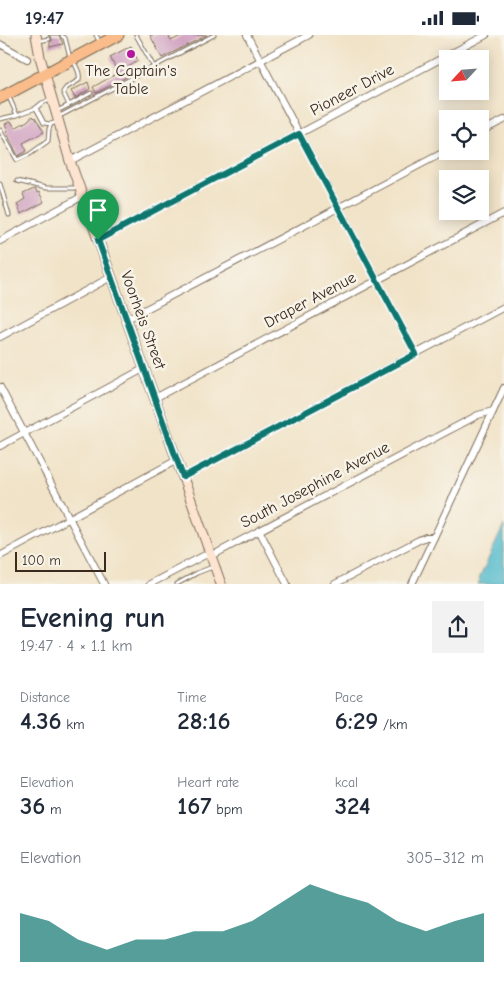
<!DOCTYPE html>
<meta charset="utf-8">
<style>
body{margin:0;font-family:"Comic Neue",sans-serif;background:#f2f2f3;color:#1f2937;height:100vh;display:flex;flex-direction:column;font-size:19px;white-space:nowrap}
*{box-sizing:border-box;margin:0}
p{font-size:16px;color:#747a83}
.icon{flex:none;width:28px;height:28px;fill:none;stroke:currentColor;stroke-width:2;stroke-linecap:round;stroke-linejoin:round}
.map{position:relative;height:549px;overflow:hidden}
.sheet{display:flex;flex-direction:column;background:#fff;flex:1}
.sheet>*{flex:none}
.needle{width:32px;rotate:244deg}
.buttons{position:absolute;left:439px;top:15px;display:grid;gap:10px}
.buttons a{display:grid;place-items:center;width:50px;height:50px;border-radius:0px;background:#fff;box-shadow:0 2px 12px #0003;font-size:25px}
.scale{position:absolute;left:15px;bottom:12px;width:91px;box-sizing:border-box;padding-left:5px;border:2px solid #3b2a1e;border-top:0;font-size:14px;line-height:18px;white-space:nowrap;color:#3b2a1e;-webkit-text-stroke:4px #f7f3e8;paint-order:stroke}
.pin{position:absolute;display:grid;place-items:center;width:42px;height:42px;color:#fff;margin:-51px -21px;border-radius:50% 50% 50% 0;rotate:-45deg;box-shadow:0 0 5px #0007}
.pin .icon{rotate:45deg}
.round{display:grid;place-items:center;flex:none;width:52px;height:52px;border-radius:0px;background:#f2f2f3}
.headline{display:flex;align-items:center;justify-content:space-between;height:85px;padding:0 20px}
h1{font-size:28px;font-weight:700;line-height:38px}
.metrics{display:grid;grid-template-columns:repeat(3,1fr);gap:8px;height:85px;padding:5px 20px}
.metrics div{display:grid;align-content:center}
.metrics b{font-size:25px;font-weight:700}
.metrics small{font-size:14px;font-weight:400}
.metrics p{font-size:14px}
.chart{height:140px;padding:10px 20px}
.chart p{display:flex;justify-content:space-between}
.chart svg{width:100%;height:90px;margin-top:5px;fill:#0f766e;opacity:.7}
.status{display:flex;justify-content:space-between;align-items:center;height:35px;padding:0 25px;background:#fff;direction:ltr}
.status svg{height:14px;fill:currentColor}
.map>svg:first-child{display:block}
</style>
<div class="status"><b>19:47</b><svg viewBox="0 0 49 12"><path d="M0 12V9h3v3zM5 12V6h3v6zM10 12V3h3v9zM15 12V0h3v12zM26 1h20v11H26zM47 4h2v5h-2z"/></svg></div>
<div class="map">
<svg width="504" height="549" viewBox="0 0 504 549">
<rect width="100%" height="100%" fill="#f7f3e8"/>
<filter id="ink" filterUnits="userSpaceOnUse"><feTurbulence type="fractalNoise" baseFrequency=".02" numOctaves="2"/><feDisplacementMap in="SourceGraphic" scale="10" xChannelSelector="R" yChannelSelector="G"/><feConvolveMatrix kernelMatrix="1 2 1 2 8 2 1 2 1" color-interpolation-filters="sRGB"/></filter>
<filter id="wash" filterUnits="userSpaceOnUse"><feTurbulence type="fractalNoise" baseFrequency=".0096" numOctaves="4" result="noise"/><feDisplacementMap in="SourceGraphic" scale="20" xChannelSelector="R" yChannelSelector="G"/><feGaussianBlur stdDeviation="1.12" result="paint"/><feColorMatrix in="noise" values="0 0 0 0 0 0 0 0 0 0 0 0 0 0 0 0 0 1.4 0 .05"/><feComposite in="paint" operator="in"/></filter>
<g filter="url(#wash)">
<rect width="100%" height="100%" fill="#f1e3c8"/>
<path fill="#4fb9cc" stroke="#457275" d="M504,490V549H478L480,545L479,544Z"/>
<g id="blocks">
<g fill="#cc99be">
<path d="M48,0H59L63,9L50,12V7L52,6V3Z"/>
<path d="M150,0H168L171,6L183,0H207L162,23Z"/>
<path d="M131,11L138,26L128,32V33L125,35L128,41L96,58L93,52L118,38L110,22Z"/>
<path d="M88,47L90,54L75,63L71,56Z"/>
<path d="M33,81L34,83L35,82L44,97L23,108L27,116L18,121L6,96L8,95L5,89L11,86L15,93L29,85V84Z"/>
<path d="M34,154H35L37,158L39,157L44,167L21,179L17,169L25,164L23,159Z"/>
</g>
</g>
</g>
<g filter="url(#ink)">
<use href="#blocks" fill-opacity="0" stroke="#7b6b5a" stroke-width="1"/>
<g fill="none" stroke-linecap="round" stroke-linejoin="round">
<defs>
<g id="lane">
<path d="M96,0L99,6"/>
<path d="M136,0L154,32"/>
<path d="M62,1L65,3L70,23"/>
<path d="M38,6L49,4"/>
<path d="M9,62L17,80L36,73L44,88L51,89"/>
<path d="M69,70L91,58"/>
<path d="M36,73L42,68L50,65"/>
<path d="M57,76L69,70L63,57L66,53L79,45C81,38 76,32 73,25"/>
<path d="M58,82L214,0"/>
<path d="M0,84L17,80"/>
<path d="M0,95L17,125L30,119L48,106L49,94L51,89L57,87"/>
<path d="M17,146L46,153H79"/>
<path d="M0,149L9,180"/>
<path d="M177,549L197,538L215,531"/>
</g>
<g id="street">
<path d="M247,0L416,319"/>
<path d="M0,9L27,24"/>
<path d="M480,97L504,85"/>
<path d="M70,126L309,0"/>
<path d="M98,205L486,0"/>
<path d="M0,206L83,161"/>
<path d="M127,284L448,115"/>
<path d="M0,302L111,242"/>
<path d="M0,352L104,549"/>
<path d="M155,363L504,178"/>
<path d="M0,411L145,333"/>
<path d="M183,442L504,272"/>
<path d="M259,495L287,549"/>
<path d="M0,521L177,425"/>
<path d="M150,549L205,520L217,518L478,380L493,376"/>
<path d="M335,549L419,505L426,502H434"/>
<path d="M412,549L504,353"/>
</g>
<path id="secondary" d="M36,0L40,22L70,126L221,549"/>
<path id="highway" d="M0,63L118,0"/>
</defs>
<use href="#lane" stroke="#7b6b5a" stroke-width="5"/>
<use href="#street" stroke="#7b6b5a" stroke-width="8"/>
<use href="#secondary" stroke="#7b6b5a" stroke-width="11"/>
<use href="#highway" stroke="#7b6b5a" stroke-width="13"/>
<use href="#lane" stroke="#fff" stroke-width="3"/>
<use href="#street" stroke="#fff" stroke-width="6"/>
<use href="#secondary" stroke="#fde4d0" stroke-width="9"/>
<use href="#highway" stroke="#f9bc8a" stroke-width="11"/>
</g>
</g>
<g fill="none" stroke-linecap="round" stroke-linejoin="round" filter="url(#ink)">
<defs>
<path id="route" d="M299,99L416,319L183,442L98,205Z"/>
</defs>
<use href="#route" stroke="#fff" stroke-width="10"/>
<use href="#route" stroke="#0f766e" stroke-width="6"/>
</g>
<circle fill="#b5179e" stroke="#f7f3e8" stroke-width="2" cx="131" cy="19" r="5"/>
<g text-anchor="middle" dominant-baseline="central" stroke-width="5" stroke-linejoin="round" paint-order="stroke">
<g font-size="16" fill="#3b2a1e" stroke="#f7f3e8">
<text x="131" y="36">The Captain's<tspan x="131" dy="18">Table</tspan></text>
</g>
<g font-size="16" fill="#3b2a1e" stroke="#f7f3e8">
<text transform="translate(352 55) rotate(-28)">Pioneer Drive</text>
<text transform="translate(310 265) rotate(-28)">Draper Avenue</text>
<text transform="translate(143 285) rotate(70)">Voorheis Street</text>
<text transform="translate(315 450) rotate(-28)">South Josephine Avenue</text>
</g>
</g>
</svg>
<div class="buttons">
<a><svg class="needle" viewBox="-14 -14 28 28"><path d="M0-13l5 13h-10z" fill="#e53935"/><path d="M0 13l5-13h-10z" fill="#747a83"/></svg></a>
<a><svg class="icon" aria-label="locate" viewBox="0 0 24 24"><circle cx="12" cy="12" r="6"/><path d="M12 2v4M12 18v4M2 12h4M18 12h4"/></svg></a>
<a><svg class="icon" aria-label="layers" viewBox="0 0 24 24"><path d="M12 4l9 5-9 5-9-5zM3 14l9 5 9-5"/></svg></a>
</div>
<div class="scale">100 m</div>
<div class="pin" style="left:98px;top:205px;background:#1e9e55"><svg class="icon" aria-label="arrive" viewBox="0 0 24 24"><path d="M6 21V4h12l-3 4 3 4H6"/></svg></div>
</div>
<section class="sheet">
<div class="headline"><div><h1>Evening run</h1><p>19:47 · 4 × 1.1 km</p></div><a class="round"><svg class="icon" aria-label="share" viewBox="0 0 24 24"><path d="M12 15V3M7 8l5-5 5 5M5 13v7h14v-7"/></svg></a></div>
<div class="metrics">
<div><p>Distance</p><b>4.36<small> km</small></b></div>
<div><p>Time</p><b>28:16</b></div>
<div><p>Pace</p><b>6:29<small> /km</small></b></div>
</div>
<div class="metrics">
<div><p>Elevation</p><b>36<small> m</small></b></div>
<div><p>Heart rate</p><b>167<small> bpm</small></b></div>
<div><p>kcal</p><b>324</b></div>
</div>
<div class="chart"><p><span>Elevation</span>305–312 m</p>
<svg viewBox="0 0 160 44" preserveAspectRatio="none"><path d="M0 44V20L10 24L20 33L30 38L40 33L50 33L60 29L70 29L80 24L90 15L100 6L110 11L120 15L130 24L140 29L150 24L160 20V44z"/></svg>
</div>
</section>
